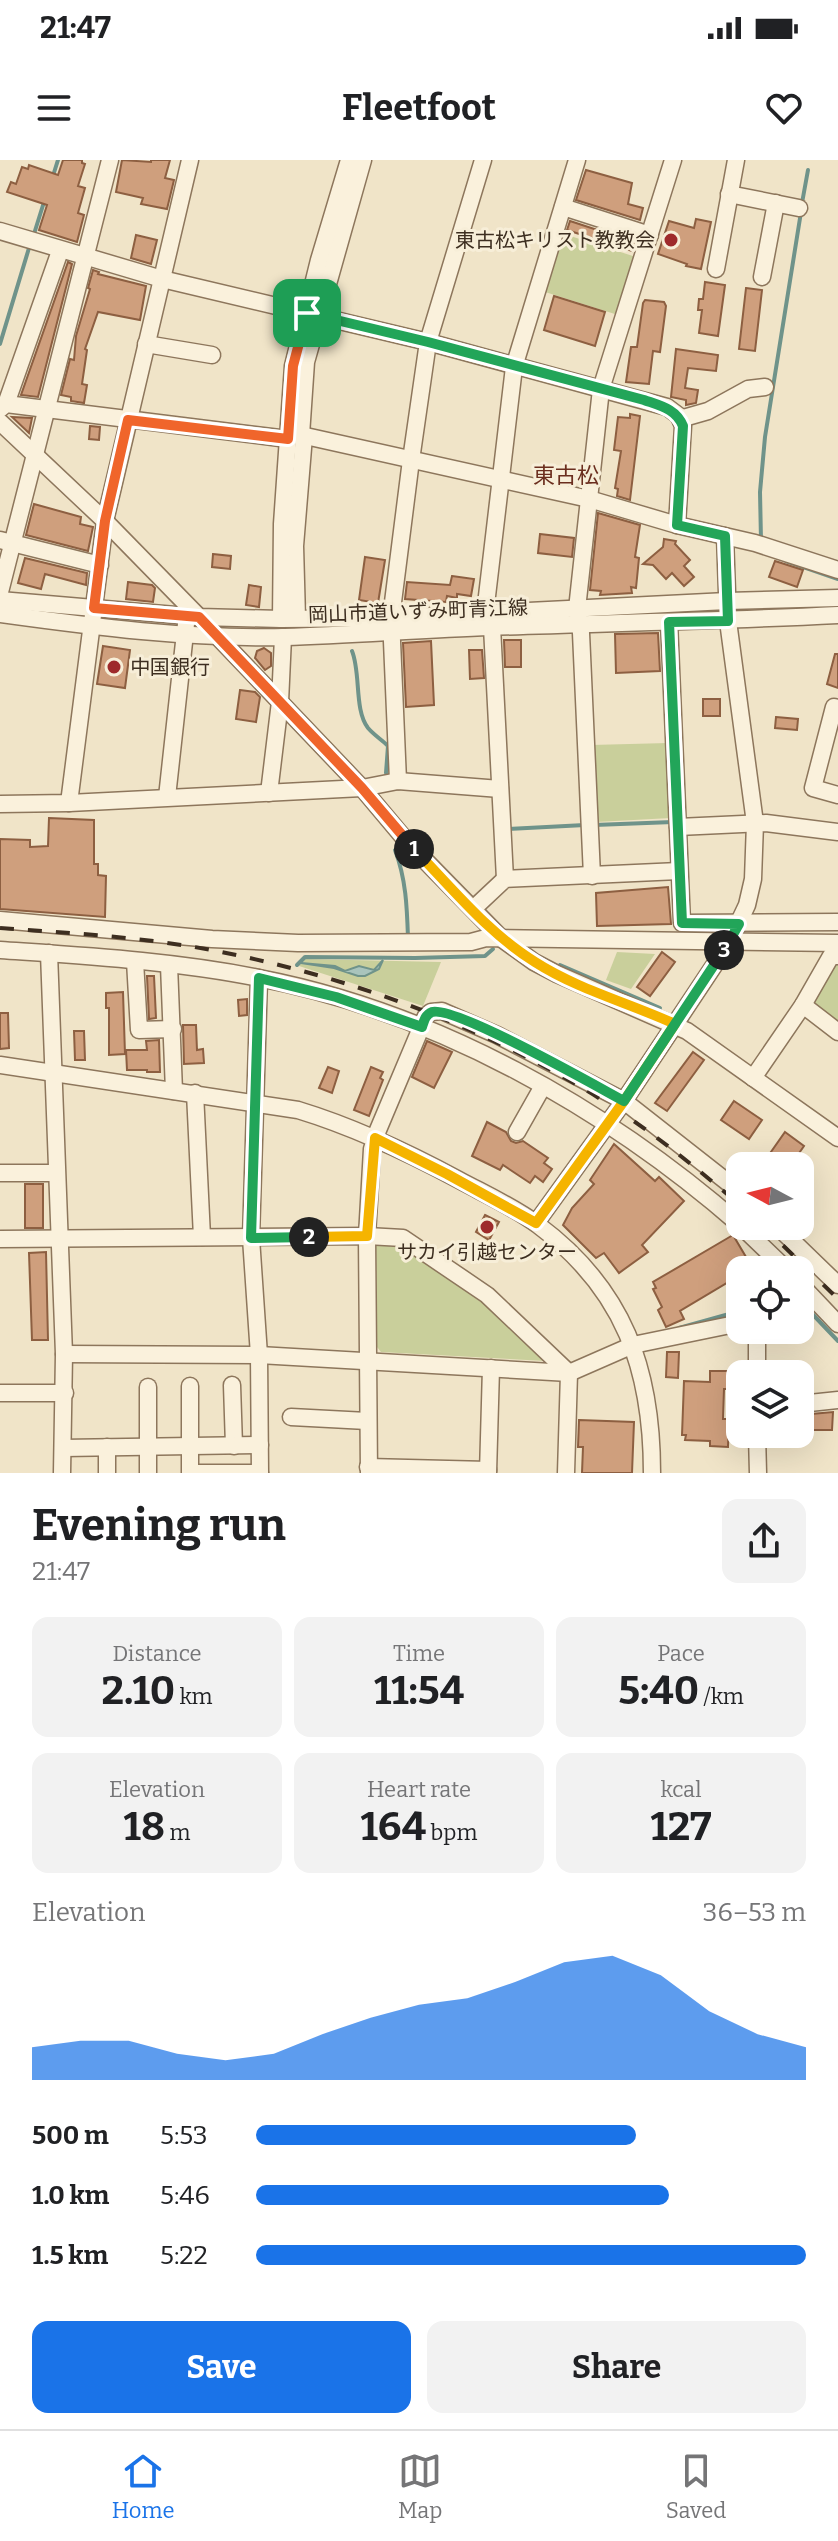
<!DOCTYPE html>
<meta charset="utf-8">
<style>
body{margin:0;font-family:Bitter,"Noto Sans JP",serif;background:#f2f2f2;color:#202124;height:100vh;display:flex;flex-direction:column;font-size:30px;white-space:nowrap}
*{box-sizing:border-box;margin:0}
p{font-size:26px;color:#757577}
.icon{flex:none;width:44px;height:44px;fill:none;stroke:currentColor;stroke-width:2;stroke-linecap:round;stroke-linejoin:round}
.map{position:relative;height:1313px;overflow:hidden}
.side{display:flex;flex-direction:column;background:#fff;flex:1}
.side>*{flex:none}
.needle{width:52px;rotate:277deg}
.fabs{position:absolute;left:726px;top:992px;display:grid;gap:16px}
.fabs a{display:grid;place-items:center;width:88px;height:88px;border-radius:16px;background:#fff;box-shadow:0 8px 32px #0002;font-size:40px}
.pin{position:absolute;display:grid;place-items:center;width:68px;height:68px;color:#fff;margin:-34px;border-radius:16px;box-shadow:0 4px 12px #0006}
.km{position:absolute;width:40px;height:40px;margin:-20px;border-radius:50%;background:#222;color:#fff;font-size:22px;line-height:40px;text-align:center}
.round{display:grid;place-items:center;flex:none;width:84px;height:84px;border-radius:16px;background:#f2f2f2}
.headline{display:flex;align-items:center;justify-content:space-between;height:136px;padding:0 32px}
h1{font-size:44px;font-weight:700;line-height:60px}
.stats{display:grid;grid-template-columns:repeat(3,1fr);gap:12px;height:136px;padding:8px 32px}
.stats div{display:grid;align-content:center;border-radius:16px;background:#f2f2f2;text-align:center}
.stats b{font-size:40px;font-weight:700}
.stats small{font-size:22px;font-weight:400}
.stats p{font-size:22px}
.chart{height:224px;padding:16px 32px}
.chart p{display:flex;justify-content:space-between}
.chart svg{width:100%;height:144px;margin-top:8px;fill:#1a73e8;opacity:.7}
.primary-button{display:flex;gap:16px;margin-top:auto;padding:16px 32px}
.primary-button a{flex:1;height:92px;border-radius:16px;background:#1a73e8;color:#fff;font-size:32px;font-weight:700;line-height:92px;text-align:center}
.primary-button a+a{background:#f2f2f2;color:#202124}
ul{padding:0 32px;list-style:none;font-size:26px}
li{display:grid;grid-template-columns:128px 96px 1fr;align-items:center;height:60px}
li i{height:20px;border-radius:10px;background:#1a73e8}
.status{display:flex;justify-content:space-between;align-items:center;height:56px;padding:0 40px;background:#fff;direction:ltr}
.status svg{height:22px;fill:currentColor}
header{display:flex;justify-content:space-between;align-items:center;height:104px;padding:0 32px;background:#fff;font-size:36px;font-weight:700}
.tabs{display:flex;justify-content:space-around;align-items:center;height:112px;border-top:2px solid #e0e0e0;background:#fff;font-size:22px;color:#757577}
.tabs a{display:grid;justify-items:center;gap:4px}
.tabs .current{color:#1a73e8}
.map>svg:first-child{display:block}
</style>
<div class="status"><b>21:47</b><svg viewBox="0 0 49 12"><path d="M0 12V9h3v3zM5 12V6h3v6zM10 12V3h3v9zM15 12V0h3v12zM26 1h20v11H26zM47 4h2v5h-2z"/></svg></div>
<header><svg class="icon" aria-label="menu" viewBox="0 0 24 24"><path d="M4 6h16M4 12h16M4 18h16"/></svg>Fleetfoot<svg class="icon" aria-label="heart" viewBox="0 0 24 24"><path d="M12 20l-8-8c-3-5 5-10 8-4 3-6 11-1 8 4z"/></svg></header>
<div class="map">
<svg width="838" height="1313" viewBox="0 0 838 1313">
<rect width="100%" height="100%" fill="#f0e4c8"/>
<g fill="#c9cf9b">
<path d="M561,73L636,97L618,155L542,131Z"/>
<path d="M668,583L671,658L596,662L591,585Z"/>
<path d="M617,792L655,794L631,829L606,820Z"/>
<path d="M305,799L441,802L423,846L299,806Z"/>
<path d="M838,802V864L814,847L813,840L831,806Z"/>
<path d="M376,1085L402,1087L484,1143L546,1201L381,1192L377,1187Z"/>
</g>
<path fill="#a9c4bc" stroke="#6f938a" stroke-width="2" d="M383,800L379,809L365,816H358L334,808L301,803L335,806L345,811L359,806L374,810Z"/>
<g fill="none" stroke-linecap="round" stroke-linejoin="round">
<g stroke="#6f938a" stroke-width="4">
<path d="M52,19L58,0"/>
<path d="M802,43L808,10"/>
<path d="M34,74L44,42"/>
<path d="M0,184L29,88"/>
<path d="M761,380L760,332L765,277L801,52"/>
<path d="M786,401L838,419"/>
<path d="M352,491C361,513 354,550 368,568C374,575 382,580 388,586L386,613"/>
<path d="M594,665L673,662"/>
<path d="M506,669L585,665"/>
<path d="M395,690C406,719 407,747 408,778"/>
<path d="M297,805L305,797L415,798L485,796L493,789"/>
<path d="M560,805L660,848"/>
<path d="M800,1141L838,1181"/>
<path d="M679,1168L740,1151"/>
</g>
</g>
<g fill="#cf9f7d" stroke="#8d5f41" stroke-width="2">
<path d="M63,0H82V3L85,4L78,26L85,28L78,53L84,55L77,82L39,70L47,45L7,32L11,22L16,24L22,7L28,9L29,5L58,15Z"/>
<path d="M122,0L151,2V0H170L165,18L174,20L167,49L141,44L143,38L116,32Z"/>
<path d="M586,10L632,23L628,44L643,48L640,60L576,40Z"/>
<path d="M696,59L711,62L701,109L686,106L687,104L658,94L669,61L694,68Z"/>
<path d="M570,61L634,82L632,91L567,70Z"/>
<path d="M136,75L157,80L151,104L131,98Z"/>
<path d="M68,102L72,104L38,237L21,235Z"/>
<path d="M93,110L99,112L98,114L146,126L140,160L98,152L85,189L87,190L82,224L87,225L84,243L71,241V237L61,235L70,199L74,200L76,176L90,129L88,128Z"/>
<path d="M705,122L725,125L718,176L699,173L702,150H698L699,139H703Z"/>
<path d="M746,128L762,130L755,191L739,189Z"/>
<path d="M554,136L605,152L595,186L544,170Z"/>
<path d="M645,140L664,142L666,146L660,192L653,191L649,224L626,222L631,187H637L643,143Z"/>
<path d="M676,189L718,195L716,211L688,208L685,228L698,230L696,243L686,245V240L671,237Z"/>
<path d="M630,254L640,256L630,340L617,336L618,329L615,328L621,291L614,290L618,257L630,258Z"/>
<path d="M12,257L32,258L29,273Z"/>
<path d="M90,266L100,267L99,280L89,279Z"/>
<path d="M34,344L81,357L80,364L93,367L88,391L26,375Z"/>
<path d="M598,353L640,365L635,397L639,398L636,428L631,427L632,433L600,435L601,431L590,430Z"/>
<path d="M540,374L574,378L572,397L538,393Z"/>
<path d="M664,379L676,381L675,384L690,400L684,406L694,417L684,426L672,413L666,419L653,405L643,404L663,387Z"/>
<path d="M213,394L231,396L230,409L212,407Z"/>
<path d="M365,397L385,400L378,443L359,440Z"/>
<path d="M25,398L87,413L86,425L45,414L41,429L18,423Z"/>
<path d="M775,401L803,410L797,427L769,417Z"/>
<path d="M452,416L474,419L471,436L457,434V438L447,436L446,442L405,439L407,422L450,425Z"/>
<path d="M128,422L152,425L155,428L153,442L126,439Z"/>
<path d="M249,425L261,427L259,447L246,445Z"/>
<path d="M658,473L660,511L616,513L615,474Z"/>
<path d="M504,480H521V507H505Z"/>
<path d="M431,481L434,545L406,547L403,483Z"/>
<path d="M103,486L130,490L125,528L97,524Z"/>
<path d="M264,488L271,493V506L265,510L255,498L257,491Z"/>
<path d="M469,490H482L484,518L470,519Z"/>
<path d="M835,494H838V528L827,524Z"/>
<path d="M240,530L255,532L260,537L256,562L236,559Z"/>
<rect x="703" y="539" width="17" height="17"/>
<path d="M776,557L798,559L797,570L775,568Z"/>
<path d="M49,658L94,660V704H98V715L106,716L105,757L0,749V679L30,680V687L48,686Z"/>
<path d="M668,727L671,764L597,766L596,733Z"/>
<path d="M662,792L675,802L650,836L637,827Z"/>
<path d="M147,816H154L156,858L149,859Z"/>
<path d="M123,832L125,894L109,895V848H106V833Z"/>
<path d="M247,839V855L239,856L238,840Z"/>
<path d="M0,853H8L9,888L0,889Z"/>
<path d="M183,865H196L197,890L203,889L204,903L184,904Z"/>
<path d="M74,871H84L85,900H75Z"/>
<path d="M159,880L160,912H147V910H127L126,890H147L146,881Z"/>
<path d="M427,881L452,892L434,928L412,917Z"/>
<path d="M693,892L704,900L667,951L655,943Z"/>
<path d="M328,907L339,911L332,933L319,928Z"/>
<path d="M371,907L383,912L380,918L383,920L369,956L354,950Z"/>
<path d="M734,941L762,960L749,979L721,960Z"/>
<path d="M487,962L506,972L511,981L516,983L523,981L548,998L544,1003L552,1009L543,1022L535,1016L530,1023L503,1005L500,1010L472,996Z"/>
<path d="M785,972L804,986L790,1006H775L766,999Z"/>
<path d="M614,984L655,1021L659,1017L684,1041L642,1085L648,1092L619,1113L604,1093L596,1098L563,1065L572,1048L594,1024L590,1020Z"/>
<rect x="25" y="1024" width="18" height="44"/>
<path d="M485,1055L499,1062L489,1080L476,1072Z"/>
<path d="M733,1075L746,1097L735,1104L740,1115L680,1151L684,1159L666,1167L658,1150L662,1147L653,1129L656,1128L653,1122Z"/>
<path d="M46,1092L48,1180H32L29,1093Z"/>
<path d="M667,1192H679L678,1218L666,1217Z"/>
<path d="M710,1211H740V1229H724L723,1259H729L728,1287L710,1286V1281L685,1280L686,1275H682L684,1221L710,1222Z"/>
<path d="M833,1252L832,1270H800V1255Z"/>
<path d="M579,1260L634,1262L632,1313H582L583,1287H578Z"/>
</g>
<g fill="none" stroke-linecap="round" stroke-linejoin="round">
<defs>
<g id="minor">
<path d="M729,34L799,48"/>
<path d="M563,47L650,75"/>
<path d="M0,71L162,119L428,182L667,247L679,256L683,266L677,365"/>
<path d="M716,109L736,0"/>
<path d="M762,117L776,43"/>
<path d="M146,184L212,195"/>
<path d="M6,244L60,91"/>
<path d="M0,249L6,244L288,279"/>
<path d="M680,259L708,251L748,229L765,227"/>
<path d="M0,262L105,361L199,457L362,628L409,684L502,779L534,802L557,814L687,871L838,978"/>
<path d="M301,275L306,202L363,0"/>
<path d="M288,276L301,275L589,339L677,365L755,383L838,410"/>
<path d="M0,380L100,405"/>
<path d="M0,432C36,288 73,144 110,0"/>
<path d="M0,440L199,457L281,459L391,458L727,441L838,438"/>
<path d="M485,453L514,207L577,0"/>
<path d="M0,454C94,467 189,479 285,477C354,475 423,469 491,467C607,463 722,461 838,455"/>
<path d="M297,458L295,386L304,276"/>
<path d="M281,459L282,364L293,206L319,100L349,0"/>
<path d="M669,462L682,763L838,762"/>
<path d="M492,467L505,719"/>
<path d="M838,548L834,547L813,628L838,635"/>
<path d="M398,621L391,458L411,300L428,182L483,0"/>
<path d="M269,633L280,542L283,477"/>
<path d="M167,637L186,464"/>
<path d="M69,643L105,361L190,0"/>
<path d="M0,644L69,643L362,628L398,621L500,629"/>
<path d="M678,667L766,663L838,672"/>
<path d="M592,716L581,473L577,449L601,229L673,0"/>
<path d="M473,749L505,719L679,711"/>
<path d="M0,760L212,779L298,783L471,782L486,778L838,783"/>
<path d="M0,790C86,796 175,801 259,818C436,852 606,948 740,1065"/>
<path d="M49,793L64,1194L62,1313"/>
<path d="M135,801L139,870L173,869"/>
<path d="M169,805L174,931"/>
<path d="M259,818L251,1078L259,1195L260,1313"/>
<path d="M803,845L838,872"/>
<path d="M0,905L298,950C354,967 407,992 459,1020C485,1034 514,1047 538,1065C624,1129 652,1209 652,1313"/>
<path d="M753,918L803,845L831,796H838"/>
<path d="M195,933L202,1077"/>
<path d="M517,972L543,926"/>
<path d="M0,1013H56"/>
<path d="M536,1063L624,941L729,783L747,745L753,719L755,663L728,461L725,376"/>
<path d="M741,1066L787,1110"/>
<path d="M777,1066L838,1125"/>
<path d="M0,1079L367,1076L403,1078L487,1135L569,1213L566,1313"/>
<path d="M800,1124L838,1164"/>
<path d="M64,1194L259,1195L569,1213L633,1185L740,1163"/>
<path d="M757,1214V1170"/>
<path d="M232,1225L234,1286"/>
<path d="M190,1226V1313H260"/>
<path d="M148,1227V1313"/>
<path d="M0,1233H65"/>
<path d="M800,1244L838,1240"/>
<path d="M291,1257L367,1261"/>
<path d="M757,1274L758,1313"/>
<path d="M63,1288L260,1285"/>
<path d="M368,1307L488,1310"/>
<path d="M107,1313V1287"/>
<path d="M369,1313L367,1076L372,989L378,970L426,856L431,852L442,851L497,875L624,941L740,1032"/>
<path d="M488,1313L491,1208"/>
</g>
</defs>
<use href="#minor" stroke="#8d765c" stroke-width="19"/>
<use href="#minor" stroke="#faf1dc" stroke-width="16"/>
<g stroke="#3d2e20" stroke-width="4" stroke-dasharray="14 14" stroke-linecap="butt">
<path d="M0,768C70,773 142,777 211,790C342,815 470,861 584,929C640,962 691,1003 740,1045"/>
<path d="M763,1066L838,1139"/>
</g>
</g>
<g fill="none" stroke-linecap="round" stroke-linejoin="round">
<defs>
<path id="split-1" d="M307,153L293,206L288,279L128,260L105,361L94,448L199,457L362,628L414,689"/>
<path id="split-2" d="M309,1077L367,1076L375,978L447,1014L536,1063L624,941L675,864C629,843 577,829 535,802C488,773 452,728 414,689"/>
<path id="split-3" d="M309,1077L251,1078L259,818L336,837L422,867C424,861 425,855 432,852C454,845 596,926 624,941L724,790"/>
<path id="split-4" d="M307,153L428,182L644,240C661,246 676,249 683,266L677,365L725,376L728,461L669,462L682,763L739,764L724,790"/>
</defs>
<use href="#split-1" stroke="#fff" stroke-width="16"/>
<use href="#split-2" stroke="#fff" stroke-width="16"/>
<use href="#split-3" stroke="#fff" stroke-width="16"/>
<use href="#split-4" stroke="#fff" stroke-width="16"/>
<use href="#split-1" stroke="#f0652b" stroke-width="10"/>
<use href="#split-2" stroke="#f5b400" stroke-width="10"/>
<use href="#split-3" stroke="#22a559" stroke-width="10"/>
<use href="#split-4" stroke="#22a559" stroke-width="10"/>
</g>
<g fill="#9e2a2b" stroke="#f7eed8" stroke-width="3">
<circle cx="671" cy="80" r="8"/>
<circle cx="114" cy="507" r="8"/>
<circle cx="487" cy="1067" r="8"/>
</g>
<g text-anchor="middle" dominant-baseline="central" stroke-width="6" stroke-linejoin="round" paint-order="stroke">
<g font-size="20" fill="#3d2e20" stroke="#f7eed8" text-anchor="end">
<text x="655" y="80">東古松キリスト教教会</text>
<text x="130" y="507" text-anchor="start">中国銀行</text>
<text x="487" y="1092" text-anchor="middle">サカイ引越センター</text>
</g>
<g font-size="20" fill="#3d2e20" stroke="#f7eed8">
<text transform="translate(418 451) rotate(-2)">岡山市道いずみ町青江線</text>
</g>
<g font-size="22" fill="#6b2e1e" stroke="#f7eed8">
<text x="566" y="315">東古松</text>
</g>
</g>
</svg>
<div class="fabs">
<a><svg class="needle" viewBox="-14 -14 28 28"><path d="M0-13l5 13h-10z" fill="#e53935"/><path d="M0 13l5-13h-10z" fill="#757577"/></svg></a>
<a><svg class="icon" aria-label="locate" viewBox="0 0 24 24"><circle cx="12" cy="12" r="6"/><path d="M12 2v4M12 18v4M2 12h4M18 12h4"/></svg></a>
<a><svg class="icon" aria-label="layers" viewBox="0 0 24 24"><path d="M12 4l9 5-9 5-9-5zM3 14l9 5 9-5"/></svg></a>
</div>
<div class="pin" style="left:307px;top:153px;background:#1e9e55"><svg class="icon" aria-label="arrive" viewBox="0 0 24 24"><path d="M6 21V4h12l-3 4 3 4H6"/></svg></div>
<b class="km" style="left:414px;top:689px">1</b>
<b class="km" style="left:309px;top:1077px">2</b>
<b class="km" style="left:724px;top:790px">3</b>
</div>
<section class="side">
<div class="headline"><div><h1>Evening run</h1><p>21:47</p></div><a class="round"><svg class="icon" aria-label="share" viewBox="0 0 24 24"><path d="M12 15V3M7 8l5-5 5 5M5 13v7h14v-7"/></svg></a></div>
<div class="stats">
<div><p>Distance</p><b>2.10<small> km</small></b></div>
<div><p>Time</p><b>11:54</b></div>
<div><p>Pace</p><b>5:40<small> /km</small></b></div>
</div>
<div class="stats">
<div><p>Elevation</p><b>18<small> m</small></b></div>
<div><p>Heart rate</p><b>164<small> bpm</small></b></div>
<div><p>kcal</p><b>127</b></div>
</div>
<div class="chart"><p><span>Elevation</span>36–53 m</p>
<svg viewBox="0 0 160 44" preserveAspectRatio="none"><path d="M0 44V34L10 32L20 32L30 36L40 38L50 36L60 30L70 25L80 21L90 19L100 14L110 8L120 6L130 12L140 23L150 30L160 34V44z"/></svg>
</div>
<ul>
<li><b>500 m</b>5:53<i style="width:69%"></i></li>
<li><b>1.0 km</b>5:46<i style="width:75%"></i></li>
<li><b>1.5 km</b>5:22<i style="width:100%"></i></li>
</ul>
<div class="primary-button"><a>Save</a><a>Share</a></div>
</section>
<nav class="tabs">
<a class="current"><svg class="icon" aria-label="home" viewBox="0 0 24 24"><path d="M3 11l9-7 9 7M6 9v11h12V9"/></svg>Home</a>
<a><svg class="icon" aria-label="map" viewBox="0 0 24 24"><path d="M3 6l6-2 6 2 6-2v14l-6 2-6-2-6 2zM9 4v14M15 6v14"/></svg>Map</a>
<a><svg class="icon" aria-label="saved" viewBox="0 0 24 24"><path d="M7 4h10v16l-5-4-5 4z"/></svg>Saved</a>
</nav>
